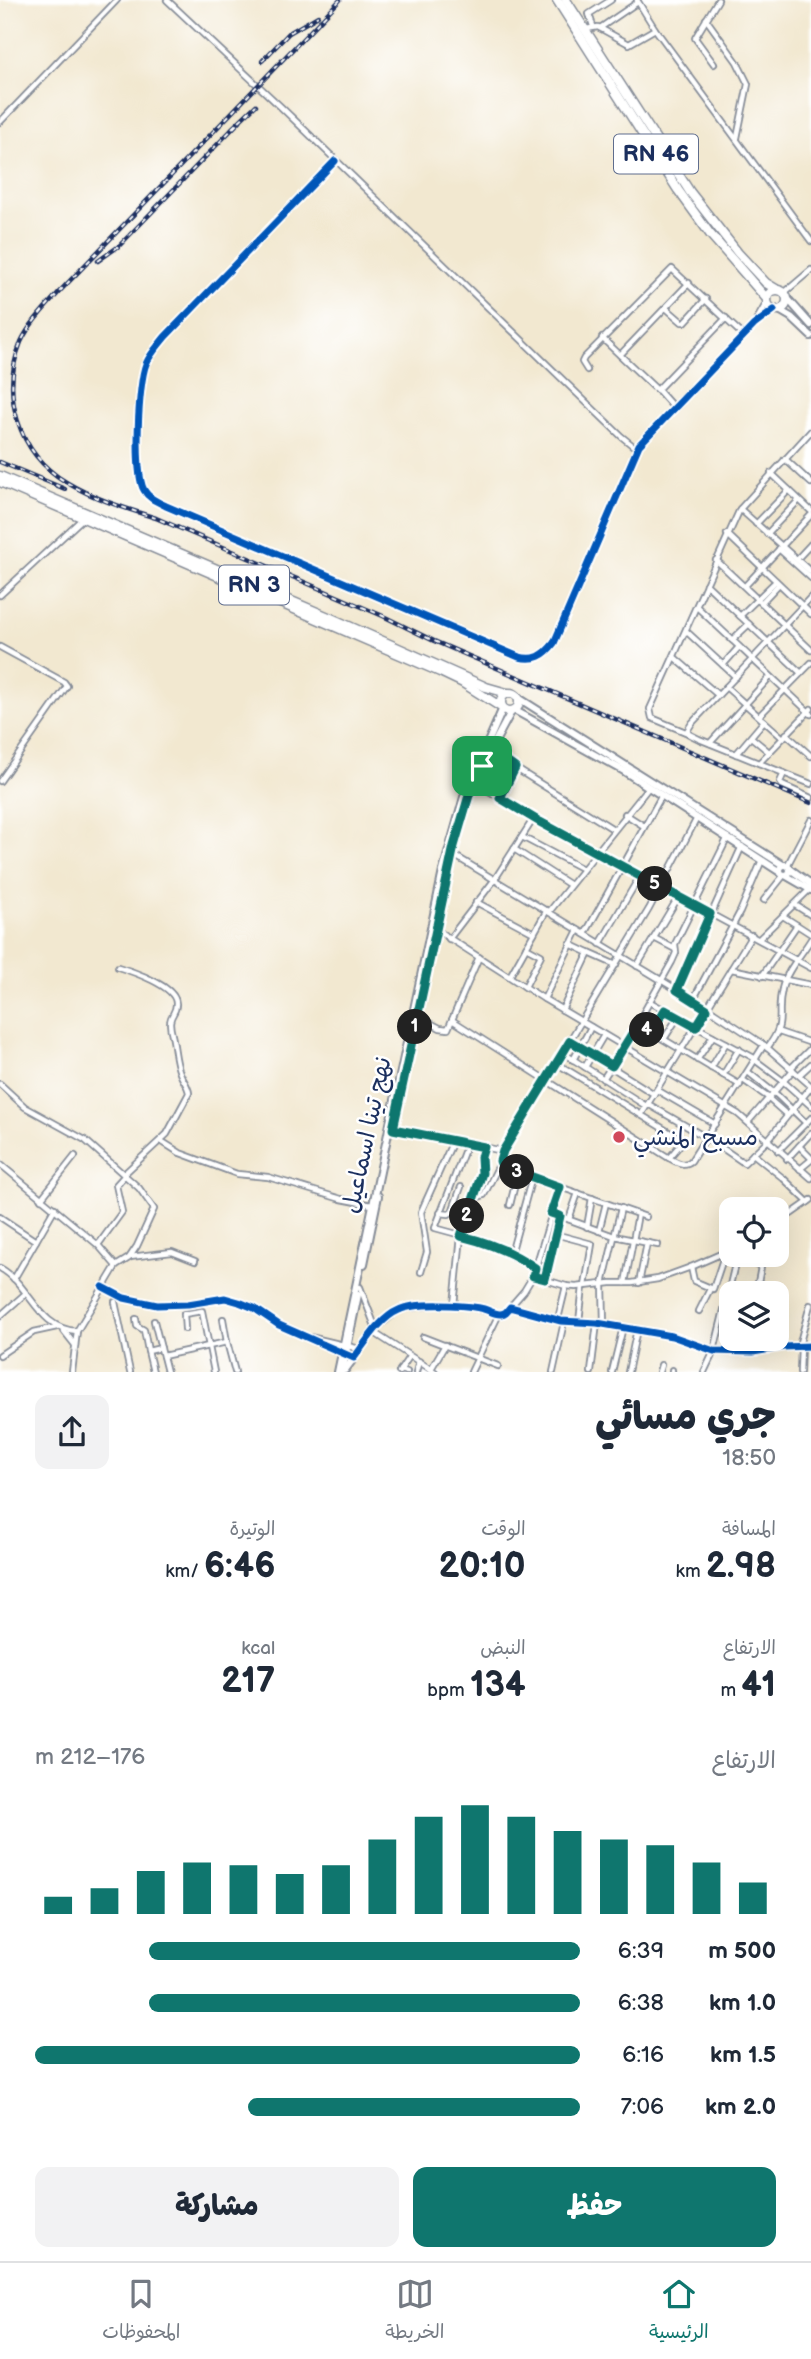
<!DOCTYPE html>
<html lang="ar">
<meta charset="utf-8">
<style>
body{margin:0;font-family:"Balsamiq Sans","Playpen Sans Arabic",sans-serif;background:#f2f2f3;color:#1f2937;direction:rtl;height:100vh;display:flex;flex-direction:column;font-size:26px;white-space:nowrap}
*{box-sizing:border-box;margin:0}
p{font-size:23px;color:#747a83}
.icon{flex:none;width:38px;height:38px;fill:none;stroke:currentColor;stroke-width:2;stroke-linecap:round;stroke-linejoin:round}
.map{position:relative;height:1372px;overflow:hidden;direction:ltr}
.details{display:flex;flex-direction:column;background:#fff;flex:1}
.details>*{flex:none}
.buttons{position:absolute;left:719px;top:1197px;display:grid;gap:14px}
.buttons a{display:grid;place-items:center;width:70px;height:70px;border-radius:14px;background:#fff;box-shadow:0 7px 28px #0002;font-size:35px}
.pin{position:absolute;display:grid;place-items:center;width:60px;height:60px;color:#fff;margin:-30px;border-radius:14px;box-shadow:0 4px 10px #0006}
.km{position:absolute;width:35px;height:35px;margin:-18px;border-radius:50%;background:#222;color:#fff;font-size:19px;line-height:35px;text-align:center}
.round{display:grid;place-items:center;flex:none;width:74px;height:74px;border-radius:14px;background:#f2f2f3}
.head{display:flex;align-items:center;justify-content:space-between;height:119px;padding:0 35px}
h1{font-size:38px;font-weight:800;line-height:52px}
.stats{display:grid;grid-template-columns:repeat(3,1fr);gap:10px;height:119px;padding:7px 35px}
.stats div{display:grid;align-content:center}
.stats b{font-size:35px;font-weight:800}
.stats small{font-size:19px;font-weight:400}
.stats p{font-size:19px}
.chart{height:196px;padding:14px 35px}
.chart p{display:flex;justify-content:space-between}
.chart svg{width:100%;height:126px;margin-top:7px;stroke:#0f766e;stroke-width:6}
.cta{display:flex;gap:14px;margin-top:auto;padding:14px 35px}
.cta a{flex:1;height:80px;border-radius:14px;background:#0f766e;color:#fff;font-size:28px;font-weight:800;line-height:80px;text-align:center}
.cta a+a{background:#f2f2f3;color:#1f2937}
ul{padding:0 35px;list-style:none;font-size:23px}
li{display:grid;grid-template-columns:112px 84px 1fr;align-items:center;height:52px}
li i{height:18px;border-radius:9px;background:#0f766e}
.tab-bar{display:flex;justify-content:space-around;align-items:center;height:98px;border-top:2px solid #e0e1e3;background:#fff;font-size:19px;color:#747a83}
.tab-bar a{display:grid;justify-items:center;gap:4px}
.tab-bar .current{color:#0f766e}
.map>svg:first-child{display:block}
</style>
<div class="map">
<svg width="811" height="1372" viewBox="0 0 811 1372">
<rect width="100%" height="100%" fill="#fff"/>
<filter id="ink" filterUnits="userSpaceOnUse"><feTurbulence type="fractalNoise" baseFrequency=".0143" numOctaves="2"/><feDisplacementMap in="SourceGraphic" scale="14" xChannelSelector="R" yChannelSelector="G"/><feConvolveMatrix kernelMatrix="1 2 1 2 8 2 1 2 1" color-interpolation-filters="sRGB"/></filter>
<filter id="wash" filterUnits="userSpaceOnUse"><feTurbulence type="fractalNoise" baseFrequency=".00686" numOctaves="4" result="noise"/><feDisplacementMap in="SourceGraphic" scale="28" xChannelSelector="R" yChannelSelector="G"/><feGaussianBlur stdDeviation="1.57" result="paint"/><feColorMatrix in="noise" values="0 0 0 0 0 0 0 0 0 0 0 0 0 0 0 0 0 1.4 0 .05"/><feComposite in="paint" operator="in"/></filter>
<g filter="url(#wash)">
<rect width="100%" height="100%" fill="#f2e8d0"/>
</g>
<g filter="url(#ink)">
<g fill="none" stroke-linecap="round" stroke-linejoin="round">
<defs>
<g id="minor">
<path d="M167,0L282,108L621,436L637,449"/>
<path d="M637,0L655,29L811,241"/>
<path d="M706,19L737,62L748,84L737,138"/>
<path d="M593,26L589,14L611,0"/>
<path d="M600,28L638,2"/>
<path d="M586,29L598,27L629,44L655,29"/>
<path d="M714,64L695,38L718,0"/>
<path d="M0,122L117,0"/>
<path d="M335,161L165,337C158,346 150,354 146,364C138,383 134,474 144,490C149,499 158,502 166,506L519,657C535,661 544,656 554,643L639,445L754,325L774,310"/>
<path d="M784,293L811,270"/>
<path d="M666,308L682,322H685L706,299"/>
<path d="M756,321L767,302"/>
<path d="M602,338L657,390L726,318"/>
<path d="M620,355L689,283"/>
<path d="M587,370L582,362L584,358L672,269L744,336"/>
<path d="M658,390L674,408"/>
<path d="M785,459L811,483"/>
<path d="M771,473L811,511"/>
<path d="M740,509L811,572"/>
<path d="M756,524L789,490"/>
<path d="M727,534L811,614"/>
<path d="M767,534L799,500"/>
<path d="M779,549L811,578"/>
<path d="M797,559L811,544"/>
<path d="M716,560L811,650"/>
<path d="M706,584L801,673"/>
<path d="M745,586L811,515"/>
<path d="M0,595L82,519"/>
<path d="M811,597L692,723L687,731L689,734L699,739L811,784"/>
<path d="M762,602L779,584"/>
<path d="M697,607L811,714"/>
<path d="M740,616L776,581"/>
<path d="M686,631L736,677"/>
<path d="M732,640L749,624"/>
<path d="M0,647L64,682L67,686L0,781"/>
<path d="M674,657L718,695"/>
<path d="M723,665L739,647"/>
<path d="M726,687L783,738"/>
<path d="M759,716L811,663"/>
<path d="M688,733L652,718L650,709L740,509L811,431"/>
<path d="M786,734L811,756"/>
<path d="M751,737L769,752"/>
<path d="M710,743L770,677"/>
<path d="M490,750L515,768"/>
<path d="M736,754L764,721"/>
<path d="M759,763L811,709"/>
<path d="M784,773L780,782L782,785L811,798"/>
<path d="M474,782L540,822L811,968"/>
<path d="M501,798L515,768L613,829"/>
<path d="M625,814L644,826"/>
<path d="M522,837L583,869"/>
<path d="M514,849L570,885"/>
<path d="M452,854L714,1012L764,1045"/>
<path d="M787,866L811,820"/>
<path d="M764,900L784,875"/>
<path d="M476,902L534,933"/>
<path d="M795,905L811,915"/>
<path d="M549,912L649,787"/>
<path d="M783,916L811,934"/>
<path d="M435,929L544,999L738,1114L811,1178"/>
<path d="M585,934L662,795"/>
<path d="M654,938L675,949"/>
<path d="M449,939L495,879L534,818"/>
<path d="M759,939L810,889"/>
<path d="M600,944L640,876"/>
<path d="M589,953L616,965"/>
<path d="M637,966L679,896"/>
<path d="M118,967C131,971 177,986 176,1004C176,1017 166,1013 172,1035C175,1047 175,1061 180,1073C183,1081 188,1085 189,1093L167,1134L124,1174"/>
<path d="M731,969L811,985"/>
<path d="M510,976L547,910"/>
<path d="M762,976L797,925"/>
<path d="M525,987L541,955L526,947"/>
<path d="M677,990L742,846"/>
<path d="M544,999L578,930"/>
<path d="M693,1000L740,912L762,860"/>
<path d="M650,1002L756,1059"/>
<path d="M562,1010L589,953L570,944"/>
<path d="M415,1015L440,1028L448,1029L479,957"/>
<path d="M452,1020L546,1080L503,1151L500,1161L505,1168L560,1187L533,1276"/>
<path d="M638,1024L740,1085"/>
<path d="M651,1032L665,1010"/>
<path d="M779,1032L811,1043"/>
<path d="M664,1039L678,1017"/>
<path d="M570,1041L654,1094"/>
<path d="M767,1048C788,1021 775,1016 782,989C786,971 802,954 811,939"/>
<path d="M563,1053L646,1106"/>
<path d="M573,1060L591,1027"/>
<path d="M697,1060L713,1036"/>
<path d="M755,1060L783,1081L811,1106"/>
<path d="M556,1063L677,1137L680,1141V1145L669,1158L546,1080L649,909L697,818"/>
<path d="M585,1067L604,1035"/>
<path d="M711,1068L726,1043"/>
<path d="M791,1068L811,1048"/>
<path d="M748,1072L777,1095L806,1123"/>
<path d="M723,1075L739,1049"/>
<path d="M799,1075L811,1064"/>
<path d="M603,1079L624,1047L672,962L676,953L675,944L728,837"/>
<path d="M743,1080L769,1098"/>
<path d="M0,1084L25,1107L85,1140L139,1188L154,1209L137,1246L129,1258L116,1266L77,1331L72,1372"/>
<path d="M657,1090L715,1124"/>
<path d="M769,1099L787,1115"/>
<path d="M648,1104L712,1141L744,1163L767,1141L811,1087"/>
<path d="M641,1115L752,935"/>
<path d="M748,1122L793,1070"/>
<path d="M392,1129L503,1151"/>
<path d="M161,1141L180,1153L237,1174L268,1177L341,1199L372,1205"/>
<path d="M467,1144L435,1228L479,1240L535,1267"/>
<path d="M799,1146L811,1133"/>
<path d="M778,1151L811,1118"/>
<path d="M753,1154L783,1178L808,1202"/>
<path d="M669,1158C677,1162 684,1167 691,1161L764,1045L811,1086"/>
<path d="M787,1159L799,1146L811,1158"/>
<path d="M0,1164L98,1245L116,1266"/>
<path d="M800,1169L811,1160"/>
<path d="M560,1187L646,1217"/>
<path d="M41,1199L75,1156"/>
<path d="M473,1199L484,1195L500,1163"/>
<path d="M510,1205L518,1172"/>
<path d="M440,1213L449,1214L452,1212L461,1187"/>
<path d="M551,1213L614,1236L658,1245"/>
<path d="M0,1217L36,1241"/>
<path d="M569,1219L578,1193"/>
<path d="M777,1219L791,1214L811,1200"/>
<path d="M587,1227L592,1198"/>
<path d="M599,1231L606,1203"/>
<path d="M555,1234L592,1244L585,1286"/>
<path d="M98,1245L122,1212L116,1185L125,1175"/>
<path d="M511,1254L532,1177"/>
<path d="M737,1256L761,1267L756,1293"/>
<path d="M130,1257L172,1252L195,1261"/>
<path d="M691,1267L694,1281L713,1289L725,1253"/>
<path d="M0,1268C31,1285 37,1329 77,1331"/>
<path d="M421,1272L427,1252L421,1212L453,1141"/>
<path d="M14,1279L55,1208"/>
<path d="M545,1279L560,1216"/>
<path d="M625,1283L638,1214"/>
<path d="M639,1283L647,1243"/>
<path d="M103,1287C131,1302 159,1309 191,1304C203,1302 216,1297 228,1299C249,1303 262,1316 280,1325C301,1336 323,1344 344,1354"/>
<path d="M360,1287L376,1329"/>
<path d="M115,1302L130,1372"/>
<path d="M454,1305L461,1236L482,1173L481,1157L484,1148"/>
<path d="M510,1307L524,1291L533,1276L566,1286L576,1287L611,1283H632L658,1279L691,1267L732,1249"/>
<path d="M699,1311L710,1289"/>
<path d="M0,1316L25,1294"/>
<path d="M136,1319L137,1326L144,1330L148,1351L161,1348"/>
<path d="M223,1319L227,1342"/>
<path d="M558,1319L566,1286"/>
<path d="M154,1321L167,1372"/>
<path d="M579,1322L583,1287"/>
<path d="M604,1324L603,1284L621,1208"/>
<path d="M185,1329L184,1314L202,1311L214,1372"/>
<path d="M64,1331L75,1345"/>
<path d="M373,1332L435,1372"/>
<path d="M310,1337L360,1349"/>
<path d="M423,1337L498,1366"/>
<path d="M756,1339L759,1350"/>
<path d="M799,1346L810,1305"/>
<path d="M148,1351L153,1372"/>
<path d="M0,1355L34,1332L57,1327"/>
<path d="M163,1356L227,1342L235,1372"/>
<path d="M352,1357L354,1358L376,1329L400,1309L428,1306L462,1305L499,1314L505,1313L510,1307L561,1321L597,1323L672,1336L714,1351L753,1352L783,1347L811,1346"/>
<path d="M431,1369L445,1345"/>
<path d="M400,1370L407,1372"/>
<path d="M399,1372L409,1357"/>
<path d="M416,1372L419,1361"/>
<path d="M471,1372L499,1314"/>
<path d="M553,1372L564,1322"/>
<path d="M591,1372L597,1323"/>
<path d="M612,1372L623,1327"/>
<path d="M628,1372L637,1329"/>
<path d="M659,1372L661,1365"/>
<path d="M672,1372V1370"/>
<path d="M704,1372L714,1351L737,1256"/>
<path d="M800,1372L801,1346"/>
</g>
<g id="major">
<path d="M787,298L811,325"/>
<path d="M779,310L791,317L811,336"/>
<path d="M517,697L783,865"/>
<path d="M514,710L624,771L780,872"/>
<path d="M476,777L511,712"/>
<circle cx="785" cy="870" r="5"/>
<path d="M790,869L811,884"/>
<path d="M785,875L811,890"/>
<path d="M396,1113L452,854L470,793"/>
<path d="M364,1264L378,1196"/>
<path d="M345,1370L354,1358"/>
<path d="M338,1372L443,871L464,797L503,708"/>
<path d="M342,1372L358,1295"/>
</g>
<g id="highway">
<path d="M557,0L678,190L710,234L767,299"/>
<path d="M566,0L690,192L738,253L766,283L776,289"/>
<circle cx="777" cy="300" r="10"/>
<path d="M0,476L331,618L486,687L507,693"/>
<path d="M0,482L440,672L463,683L501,707"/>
<circle cx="510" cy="702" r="9"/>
</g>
</defs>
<use href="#minor" stroke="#868c97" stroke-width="8"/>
<use href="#major" stroke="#868c97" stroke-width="10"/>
<use href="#highway" stroke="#868c97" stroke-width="11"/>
<use href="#minor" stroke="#fff" stroke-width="4.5"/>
<use href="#major" stroke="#fff" stroke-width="6"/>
<use href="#highway" stroke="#fff" stroke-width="8"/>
<defs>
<g id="rail">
<path d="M340,0L60,291C46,307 30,323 21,342C0,394 18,453 66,482C92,498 127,509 156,518L383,616L434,641L811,803"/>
<path d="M262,61L289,33L318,16"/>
<path d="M232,128L256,105"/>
<path d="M98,261L119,246L240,121"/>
<path d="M0,462L65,489"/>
</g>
</defs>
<use href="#rail" stroke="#1b2f5e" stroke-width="4.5"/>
<use href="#rail" stroke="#fff" stroke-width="2" stroke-dasharray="5" stroke-linecap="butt"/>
<defs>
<g id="cycleway">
<path d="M335,161L165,337C158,346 150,354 146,364C138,383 134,474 144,490C149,499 158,502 166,506L519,657C535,661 544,656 554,643L639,445L754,325L774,310"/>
<path d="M103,1287L124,1298L157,1305L188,1304L225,1298L239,1302L254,1308L279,1325L354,1358C366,1342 380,1318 399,1310C416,1302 462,1305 480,1308C487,1309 495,1315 501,1314C506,1313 507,1311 510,1307L561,1321L597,1323L672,1336L714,1351L753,1352L783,1347L811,1346"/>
</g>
</defs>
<use href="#cycleway" stroke="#fff" stroke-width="11"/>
<use href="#cycleway" stroke="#0057b8" stroke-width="7"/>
</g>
</g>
<g fill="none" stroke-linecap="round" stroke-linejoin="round" filter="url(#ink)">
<defs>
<path id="route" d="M490,750L515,768L500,798L540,822L710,914L677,990L707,1009L696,1027L665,1010L651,1032L638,1024L612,1066L570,1041L503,1151L500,1161L502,1166L560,1187L551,1213L560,1216L545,1279L533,1276L535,1268C514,1253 486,1242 461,1236L482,1173L481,1157L484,1147L393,1129L454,846L470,792Z"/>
</defs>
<use href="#route" stroke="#fff" stroke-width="14"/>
<use href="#route" stroke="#0f766e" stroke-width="9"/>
</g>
<circle fill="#d1495b" stroke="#fff" stroke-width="2.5" cx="619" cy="1137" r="7"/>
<g text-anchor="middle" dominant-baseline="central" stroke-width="5" stroke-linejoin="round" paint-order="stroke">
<g fill="#fff" stroke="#5f6d8e" stroke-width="2">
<rect x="614" y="134.5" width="84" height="39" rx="5"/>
<rect x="219" y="565.5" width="70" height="39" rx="5"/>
</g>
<g font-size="23" font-weight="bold" fill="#1b2f5e">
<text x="656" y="154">RN 46</text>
<text x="254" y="585">RN 3</text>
</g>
<g font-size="24" fill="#1b2f5e" stroke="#fff">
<text transform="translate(367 1135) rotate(-78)">نهج تينا اسماعيل</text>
</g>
<g font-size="24" fill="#1b2f5e" stroke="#fff" text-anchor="start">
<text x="633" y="1137">مسبح المنشي</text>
</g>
</g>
</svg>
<div class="buttons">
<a><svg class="icon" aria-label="locate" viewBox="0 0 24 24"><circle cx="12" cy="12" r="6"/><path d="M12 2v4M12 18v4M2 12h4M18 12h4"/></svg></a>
<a><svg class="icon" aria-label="layers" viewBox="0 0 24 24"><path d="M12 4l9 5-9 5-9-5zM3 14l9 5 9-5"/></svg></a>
</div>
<div class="pin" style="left:482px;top:766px;background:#1e9e55"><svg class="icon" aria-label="arrive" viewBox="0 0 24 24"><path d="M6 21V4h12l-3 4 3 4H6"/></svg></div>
<b class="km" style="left:415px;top:1027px">1</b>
<b class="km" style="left:467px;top:1216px">2</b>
<b class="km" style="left:517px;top:1172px">3</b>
<b class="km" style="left:647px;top:1030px">4</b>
<b class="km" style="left:655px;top:884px">5</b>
</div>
<section class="details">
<div class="head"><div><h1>جري مسائي</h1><p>18:50</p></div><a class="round"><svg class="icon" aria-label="share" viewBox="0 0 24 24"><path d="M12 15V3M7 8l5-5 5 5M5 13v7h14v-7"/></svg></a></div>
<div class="stats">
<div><p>المسافة</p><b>2.98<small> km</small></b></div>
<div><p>الوقت</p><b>20:10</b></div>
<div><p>الوتيرة</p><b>6:46<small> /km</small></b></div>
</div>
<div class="stats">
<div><p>الارتفاع</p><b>41<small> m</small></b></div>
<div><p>النبض</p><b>134<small> bpm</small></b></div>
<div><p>kcal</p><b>217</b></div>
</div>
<div class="chart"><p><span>الارتفاع</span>176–212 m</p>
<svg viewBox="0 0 160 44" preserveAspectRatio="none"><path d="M5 44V38M15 44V35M25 44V29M35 44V26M45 44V27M55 44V30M65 44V27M75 44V18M85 44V10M95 44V6M105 44V10M115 44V15M125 44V18M135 44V20M145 44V26M155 44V33"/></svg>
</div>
<ul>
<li><b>500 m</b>6:39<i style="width:79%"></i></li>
<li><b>1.0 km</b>6:38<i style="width:79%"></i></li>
<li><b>1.5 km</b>6:16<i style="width:100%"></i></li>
<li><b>2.0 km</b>7:06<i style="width:61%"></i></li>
</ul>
<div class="cta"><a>حفظ</a><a>مشاركة</a></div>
</section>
<nav class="tab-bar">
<a class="current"><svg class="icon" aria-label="home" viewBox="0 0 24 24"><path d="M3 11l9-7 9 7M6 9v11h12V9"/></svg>الرئيسية</a>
<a><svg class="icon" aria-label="map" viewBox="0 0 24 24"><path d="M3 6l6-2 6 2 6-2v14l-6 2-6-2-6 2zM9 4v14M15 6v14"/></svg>الخريطة</a>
<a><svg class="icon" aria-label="saved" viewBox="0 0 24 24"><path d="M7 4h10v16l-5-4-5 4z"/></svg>المحفوظات</a>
</nav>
